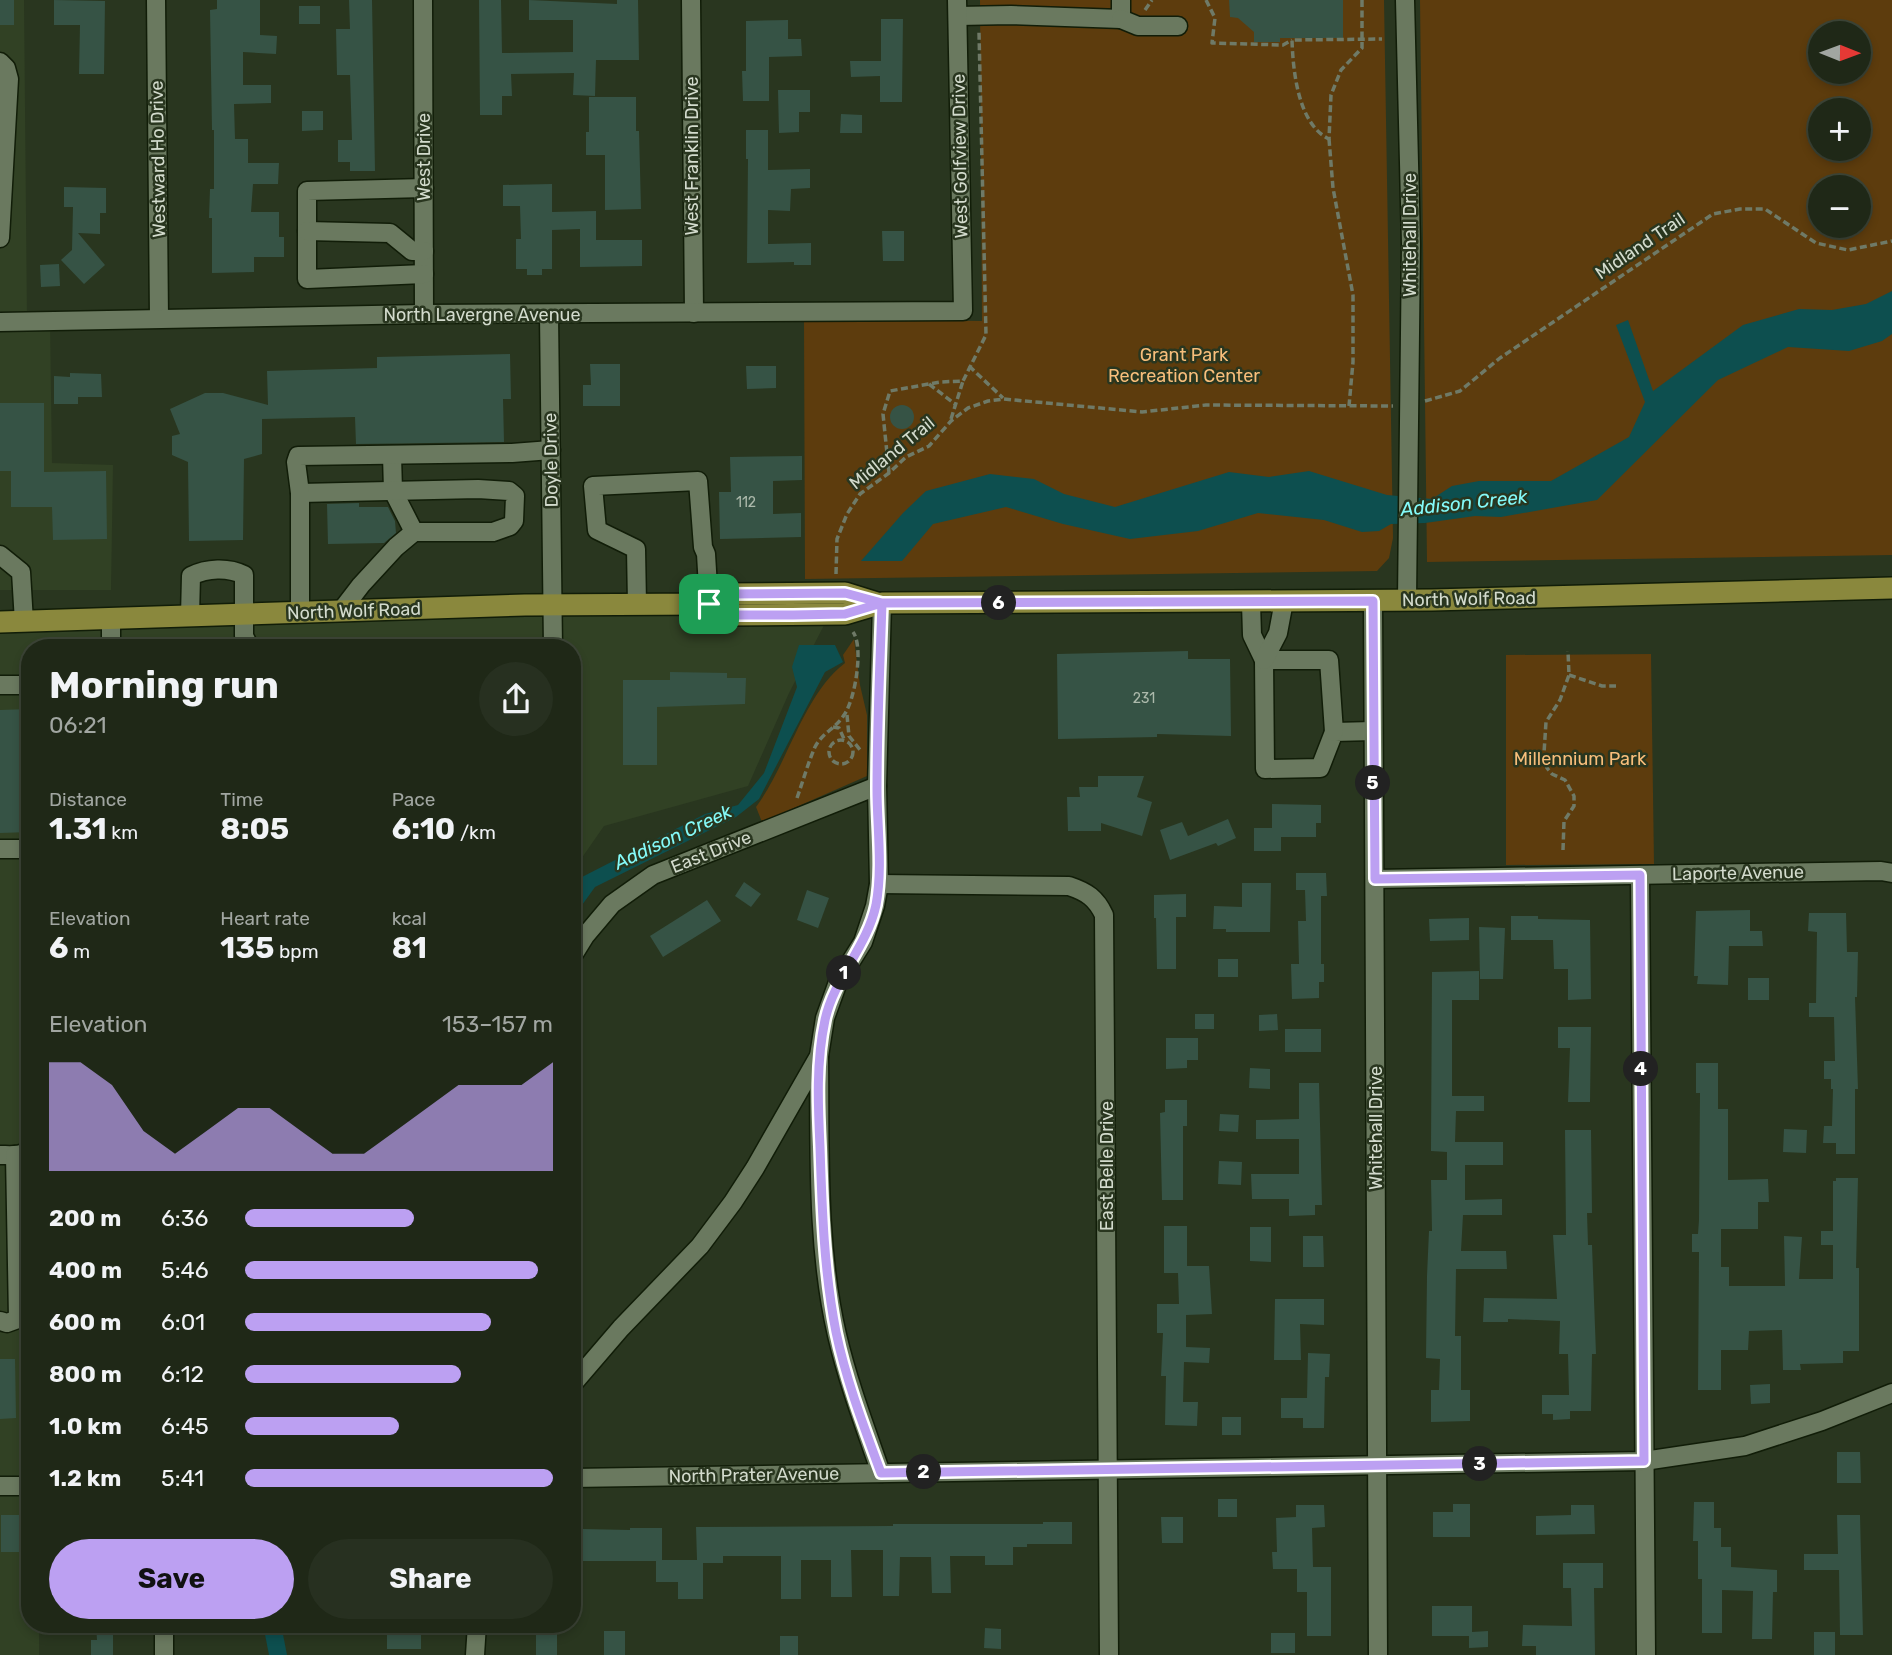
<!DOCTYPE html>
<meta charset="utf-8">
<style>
body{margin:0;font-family:Rubik,sans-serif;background:#273020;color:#f1f3f6;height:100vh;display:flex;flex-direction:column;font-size:26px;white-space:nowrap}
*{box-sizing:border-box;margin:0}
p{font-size:23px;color:#a1a6a1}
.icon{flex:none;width:38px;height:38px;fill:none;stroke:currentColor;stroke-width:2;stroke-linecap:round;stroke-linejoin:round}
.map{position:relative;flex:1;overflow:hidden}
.panel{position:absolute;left:21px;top:639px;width:560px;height:994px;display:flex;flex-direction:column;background:#1f2817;border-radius:28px;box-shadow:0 4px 10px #0003,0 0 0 2px #3c4436}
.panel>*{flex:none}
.needle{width:46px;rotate:91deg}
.tools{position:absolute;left:1808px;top:21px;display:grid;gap:14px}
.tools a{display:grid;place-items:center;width:63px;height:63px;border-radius:50%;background:#1f2817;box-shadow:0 4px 10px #0003,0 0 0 2px #3c4436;font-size:35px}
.pin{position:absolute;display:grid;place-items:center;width:60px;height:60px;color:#fff;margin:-30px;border-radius:14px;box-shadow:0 4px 10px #0006}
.km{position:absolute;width:35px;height:35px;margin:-18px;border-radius:50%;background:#222;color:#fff;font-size:19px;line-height:35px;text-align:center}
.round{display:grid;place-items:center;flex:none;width:74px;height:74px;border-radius:37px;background:#273020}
.overview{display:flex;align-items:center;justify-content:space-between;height:119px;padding:0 28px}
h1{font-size:38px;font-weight:700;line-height:52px}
.stats{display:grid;grid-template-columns:repeat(3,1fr);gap:10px;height:119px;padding:7px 28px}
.stats div{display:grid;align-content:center}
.stats b{font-size:30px;font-weight:700}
.stats small{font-size:19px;font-weight:400}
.stats p{font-size:19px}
.chart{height:196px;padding:14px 28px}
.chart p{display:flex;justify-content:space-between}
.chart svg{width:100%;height:126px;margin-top:7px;fill:#bca0f2;opacity:.7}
.action{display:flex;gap:14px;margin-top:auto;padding:14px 28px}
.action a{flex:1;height:80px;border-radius:42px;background:#bca0f2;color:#111;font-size:28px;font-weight:700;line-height:80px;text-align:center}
.action a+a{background:#273020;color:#f1f3f6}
ul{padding:0 28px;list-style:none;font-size:23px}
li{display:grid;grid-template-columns:112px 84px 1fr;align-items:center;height:52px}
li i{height:18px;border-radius:9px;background:#bca0f2}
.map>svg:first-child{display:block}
</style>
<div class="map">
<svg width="1892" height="1655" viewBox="0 0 1892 1655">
<rect width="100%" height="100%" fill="#29361f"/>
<g fill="#314124">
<path d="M0,0H24L27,321H50L52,463L113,465L111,590H0Z"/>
<path d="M835,604L789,693L748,786L604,826L572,872V648H30V1624H39V1655H0V618Z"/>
</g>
<g fill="#5d3c0d" fill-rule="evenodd">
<path d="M980,0H1384L1393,538L1389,558L1377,571L805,579L804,319L982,321Z"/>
<path d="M1420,0H1892V555L1427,562ZM1820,33H1858V72H1820ZM1820,110H1858V149H1820ZM1820,187H1858V226H1820Z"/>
<path d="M854,639L860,685L867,715V776L762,822L756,807C788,764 803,695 845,663L843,655Z"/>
<path d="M1651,654L1654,864L1506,865V655Z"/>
</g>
<g fill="#0d4f4f">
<path d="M1892,291V334L1882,341L1849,351L1788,347L1718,380L1597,500L1501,517L1475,516L1425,523L1391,524L1379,531L1362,532L1324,520L1258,513L1198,531L1130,539L1063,524L1006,507L933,524L902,561H861L903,513L926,491L990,474L1034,479L1064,494L1115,507L1229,472L1269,477L1309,471L1387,495L1432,499L1452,486L1479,481H1551L1629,437L1645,402L1616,325L1628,320L1653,391L1743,325L1799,309L1832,310L1866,304Z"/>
<path d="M799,645H835L843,662L825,672L759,799L736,817L595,887L572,919V892L582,877L705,814L738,805L764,773L797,687L792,667Z"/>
<path d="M263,1624H281L287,1655H269Z"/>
</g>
<g fill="#365345">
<rect x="0" y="0" width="14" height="25"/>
<path d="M54,0L105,1L104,74H79L80,25H54Z"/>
<path d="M217,0H260V35L277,36L276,54L243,52V85H271V103L234,104L235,139H248V163H279L278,184H253L251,212H279V237H284V257H254V272L212,273V218H209L210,189H214V130H212L210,10L217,9Z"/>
<path d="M349,0H372L375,171H350V162H338V140H352L350,75H337L336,29H350Z"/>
<path d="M479,0H501L502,53L573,52V20H529V0L617,4V0H638L639,60H596L595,96L573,95L574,73L511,74L512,96H502V115H480Z"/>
<path d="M1229,0H1343V38H1280V42H1254V32L1238,18L1230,17Z"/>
<rect x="299" y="6" width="21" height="18"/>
<path d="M881,19H903L902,102H880V76L851,77L850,61H881Z"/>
<path d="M788,20V39H801L802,56L769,57V101H743L742,71H746V21Z"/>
<path d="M778,90H810V112H799V132L779,133Z"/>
<path d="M589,97H636V131H639L641,209L605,210V155H586V132H589Z"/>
<path d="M302,111H323V130L302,131Z"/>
<path d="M841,114L862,115V133H840Z"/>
<path d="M746,130H768V170L810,169V188L791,189L790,211L768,210V244L811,243V265H794V262L747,263L748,159H746Z"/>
<path d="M552,184V212L596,211V240H642V266L580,267V229L552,230V269H542V275H527V269H516V239H521L520,206H503V185Z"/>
<path d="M64,187L106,188V213H100V234L78,233L105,265L84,284L61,260L72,250L73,207H64Z"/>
<path d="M882,231H904V261H883Z"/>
<path d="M59,264L60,286L41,287L40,265Z"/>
<path d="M510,354L511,399H503L504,442L356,444L355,417L262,419V454L244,459L243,540L189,541L188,462L172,455V436L180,434L170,409L205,393H223L268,405L267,371L377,368V357Z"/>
<path d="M590,364H620V406H583V385H591Z"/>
<path d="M746,366H776V388L747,389Z"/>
<path d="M70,373L101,374L102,397H78V404H54V376L70,377Z"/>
<path d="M0,403H44V472L106,471L107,539L53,540L52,507H11V471H0Z"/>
<circle cx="902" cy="417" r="12"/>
<path d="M802,456V480L773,481V514L801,513V537L720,539L719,492H731L730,457Z"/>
<path d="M359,503V507H388L395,521L396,533L384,543L328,544L327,504Z"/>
<path d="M1188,651V659H1230L1231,736L1157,734V737L1058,739L1057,654Z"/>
<path d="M670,672L727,673V678H746L745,704L657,707V765H623V680H670Z"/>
<path d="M30,709V832L0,833V710Z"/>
<path d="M1098,776H1144L1137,797L1152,802L1142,836L1101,823V831H1068L1067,797H1080L1079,787H1098Z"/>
<path d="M1272,804L1321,805V823H1316V837H1281V851H1254V828H1272Z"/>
<path d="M1228,819L1236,838L1218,846L1216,843L1170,860L1160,830L1182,822L1188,836Z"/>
<path d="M1296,873H1326L1327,896H1321V964H1324V982H1319V998L1292,999L1291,964H1299L1298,921H1306L1305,890H1296Z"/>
<path d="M744,882L761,894L751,907L735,896Z"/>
<path d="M1242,883H1271L1270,932H1226V929H1213L1214,906L1242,907Z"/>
<path d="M807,890L829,898L818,928L797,920Z"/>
<path d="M1186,894V917H1176V969H1157L1156,918H1154V895Z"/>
<path d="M707,900L721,921L663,957L650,936Z"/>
<path d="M1750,910V931H1762L1763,946H1729L1728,985L1697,984L1698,976H1694L1696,911Z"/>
<path d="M1809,913H1846L1847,952H1858L1857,997H1855L1858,1089H1855V1154H1836V1143H1823L1824,1126H1832L1833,1089H1831V1079H1824V1061H1835L1834,1017H1809V1003H1816L1817,932L1808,931Z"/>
<path d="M1511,916H1538V919L1590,920L1591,999L1568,1000V969H1554L1553,940H1511Z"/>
<path d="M1469,918V940L1430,941L1429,919Z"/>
<path d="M1479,927L1505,928L1503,979H1480Z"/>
<rect x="1218" y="959" width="20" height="18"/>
<path d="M1479,971V1000H1452V1096H1484V1111H1456L1455,1142H1503V1165H1465V1200L1502,1199V1215H1463L1461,1251H1506L1507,1269H1456L1455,1336H1461V1390H1470V1421L1431,1422V1390H1439L1440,1359L1426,1358L1427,1276L1429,1231H1432L1431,1180H1447V1152L1431,1151L1432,972Z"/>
<rect x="1748" y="978" width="21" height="22"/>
<rect x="1195" y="1014" width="19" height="15"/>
<path d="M1277,1014L1278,1030L1259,1031V1015Z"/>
<path d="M1558,1027H1591L1590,1102H1568L1570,1048H1558Z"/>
<rect x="1285" y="1029" width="36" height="23"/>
<path d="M1166,1038H1198V1060H1187V1068L1166,1069Z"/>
<path d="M1696,1063H1718V1109H1728V1180L1768,1179L1769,1202H1758V1229H1721V1267H1729V1286H1785L1784,1236L1802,1237L1799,1279H1833V1245H1821V1231H1833V1181H1836V1178H1858L1856,1268H1859V1351H1843V1363L1800,1364L1801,1370H1783L1782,1330L1749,1331L1748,1350H1721V1390H1698L1699,1252H1692V1234H1698L1699,1220L1700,1093H1696Z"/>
<path d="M1250,1068L1270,1069V1089L1249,1088Z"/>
<path d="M1299,1083H1319L1322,1205H1315V1215L1289,1216V1199H1252L1251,1174H1299V1139H1256V1120L1299,1119Z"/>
<path d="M1165,1100H1187V1126H1183V1200H1162L1160,1113L1165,1112Z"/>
<path d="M1220,1114L1239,1115L1238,1132L1219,1131Z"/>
<path d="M1784,1129L1807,1130L1806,1153L1783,1152Z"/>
<path d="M1565,1130H1591L1592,1213H1587L1588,1245H1592L1596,1354H1592L1591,1411H1570V1419L1553,1420V1414H1542V1395H1569L1568,1354H1559L1560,1321L1508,1319V1322H1483L1484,1298L1557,1299L1553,1235H1566Z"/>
<path d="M1219,1161L1242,1162L1241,1185L1218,1184Z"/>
<path d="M1164,1226H1187V1266H1209L1212,1314L1186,1315V1347L1210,1348L1209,1363L1184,1362L1183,1402H1198L1197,1426L1165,1425L1166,1376H1161L1163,1333H1157V1304H1179L1178,1273H1164Z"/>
<path d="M1250,1227H1271V1262L1250,1261Z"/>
<path d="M1303,1236H1323L1324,1267H1303Z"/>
<path d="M1275,1299H1324V1325L1300,1324L1301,1360H1274Z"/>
<path d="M1308,1353L1330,1354L1329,1377H1325L1324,1428H1303V1418H1281V1398H1307Z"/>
<path d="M0,1359H15L16,1418L0,1419Z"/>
<path d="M1770,1384V1403L1751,1404L1750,1385Z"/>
<rect x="1222" y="1417" width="19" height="18"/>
<path d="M1837,1452H1860L1861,1483H1837Z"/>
<rect x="1218" y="1499" width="19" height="18"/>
<path d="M1694,1502H1714V1528H1721V1547H1731V1567L1777,1570V1592H1773L1772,1639H1752L1753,1591L1722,1590V1633H1702V1579H1698V1541H1693Z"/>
<path d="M1453,1504H1470V1537H1433V1512H1453Z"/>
<path d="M1296,1505H1324L1325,1527L1312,1528L1313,1567H1331V1636H1307V1592H1297V1569H1273L1272,1552H1277L1276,1518L1296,1517Z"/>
<path d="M1571,1505H1594L1595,1534L1536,1535V1516L1571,1515Z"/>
<rect x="1" y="1515" width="25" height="37"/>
<path d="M1837,1515H1860L1863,1635H1840L1839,1570H1804V1554H1838Z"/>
<path d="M1161,1517H1183V1543H1162Z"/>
<path d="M1043,1522H1072V1544H1027V1547H1013V1565H985V1556H950L951,1593H932L931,1557H900L899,1596H883V1550H851L852,1597H831V1560H801V1599H781V1556H723V1563H703V1599H678V1582H656V1561H581L582,1529L630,1530V1528H662V1560H697L696,1527L893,1526V1524H1043Z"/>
<path d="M1563,1563H1603V1588H1594L1595,1655H1536V1646H1522L1523,1625L1572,1626L1571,1588H1563Z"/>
<path d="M1432,1606H1472V1632L1488,1631V1647L1469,1648V1636H1432Z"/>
<path d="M96,1624H113V1655H91V1640H97Z"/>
<rect x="536" y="1624" width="21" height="31"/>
<rect x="387" y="1625" width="34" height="24"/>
<path d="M985,1628L1001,1629V1649L984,1648Z"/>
<rect x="604" y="1631" width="21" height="24"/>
<rect x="1814" y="1632" width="21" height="23"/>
<rect x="1271" y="1633" width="24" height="20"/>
<rect x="780" y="1636" width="18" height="19"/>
</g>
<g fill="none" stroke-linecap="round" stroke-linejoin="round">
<defs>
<g id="minor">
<path d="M156,0L159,318"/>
<path d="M423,0L424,314"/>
<path d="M691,0L694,313"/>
<path d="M1405,0L1411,244L1407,600"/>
<path d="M958,16L1011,15L1121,19V0"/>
<path d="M1121,19L1138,26H1178"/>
<path d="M0,62L6,68L9,79L0,238"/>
<path d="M424,188L307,191V279L424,274"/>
<path d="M307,231L390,233L412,251H424"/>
<path d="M549,315L553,648"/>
<path d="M0,322L424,314L963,311L957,0"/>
<path d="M392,455L393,491L414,532"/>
<path d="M300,493L478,489L509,491L515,496L514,521L510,526L493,532H414L396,547L361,585L341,611"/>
<path d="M0,555L21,572L24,622"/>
<path d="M1373,601L1378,1655"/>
<path d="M1251,603L1252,635L1264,660L1265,769L1320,768L1334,732L1373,731"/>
<path d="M637,604L636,549L597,530L593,486L698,481L703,547L706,554L709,604"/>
<path d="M300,613V493L296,462L298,456L512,453L551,450"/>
<path d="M190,616L191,576C207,568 228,567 244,575V636L250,648"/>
<path d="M111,619V648"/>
<path d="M1264,660H1329L1334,732"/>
<path d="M1264,660L1278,633L1284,601"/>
<path d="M0,685H30"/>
<path d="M0,849H30"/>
<path d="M1640,875L1646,1655"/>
<path d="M1375,879L1881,871L1892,873"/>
<path d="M879,884L1069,886C1087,892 1096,898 1104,915L1109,1655"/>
<path d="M572,957L585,936L612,904L653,875L877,786"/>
<path d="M819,1056C820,1148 816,1245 837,1335C848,1382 865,1427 881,1473"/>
<path d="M0,1155C11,1155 23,1157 30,1148"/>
<path d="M0,1321L7,1323L18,1319L15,1155"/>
<path d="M572,1385L621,1328L700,1246L733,1202L755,1168L819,1056L825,1018L838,982L863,942L875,906L879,884L877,786L882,603"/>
<path d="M572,1478L1644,1461L1745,1446L1822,1421L1892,1393"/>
<path d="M0,1486H30"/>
<path d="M164,1624V1655"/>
<path d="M475,1655L477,1624"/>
</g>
<g id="major">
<path d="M709,604L722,615L845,614L882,603L1432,600L1892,588"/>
<path d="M0,622L525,605L709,604L723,594L845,593L877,603"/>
</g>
</defs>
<use href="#minor" stroke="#111d08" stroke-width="21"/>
<use href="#major" stroke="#111d08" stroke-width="24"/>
<g stroke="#6f7a67" stroke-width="3.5" stroke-dasharray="7 3.5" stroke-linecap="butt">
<path d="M1206,0L1215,18L1212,43L1283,45L1292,40"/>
<path d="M1362,0V48L1341,70L1331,95L1329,139C1298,124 1293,71 1292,40L1382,39"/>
<path d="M1145,10L1152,0"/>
<path d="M1329,139L1333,188L1353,295V362L1349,406"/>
<path d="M969,366L1003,398"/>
<path d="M929,384L955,404"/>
<path d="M1425,401L1460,391L1500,358L1713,214L1740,209H1765L1816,243L1848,250L1892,241"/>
<path d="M951,419L963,381"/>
<path d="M889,473L883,414L890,391L940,382L963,381L986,335L979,32"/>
<path d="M836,574L837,539L847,514L860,494L889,473L906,457L929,446L951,421L968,408L988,401L1004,399L1142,412L1206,405L1393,406"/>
<path d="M1569,675L1602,686H1616"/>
<path d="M847,715L849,736L861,751"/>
<path d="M833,727L839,728L845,741"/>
<circle cx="841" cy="752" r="12"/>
<path d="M797,798C803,781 808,763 815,747C822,733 836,728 844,715C855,700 864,647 853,632"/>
<path d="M1563,850L1564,821L1574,806V796L1565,780L1552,774L1547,768L1544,753L1546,722L1560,700L1569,675L1568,651"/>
</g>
<use href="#minor" stroke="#6a795f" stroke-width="18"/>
<use href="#major" stroke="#8a883d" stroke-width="21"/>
</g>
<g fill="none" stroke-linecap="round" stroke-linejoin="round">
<defs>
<path id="route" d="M709,604L723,594L845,593L882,603C880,665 877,727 877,789C877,827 883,867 876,905C867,947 834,978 825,1020C816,1062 818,1105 820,1147C822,1209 824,1271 836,1332C846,1380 864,1427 881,1473L1644,1461L1640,875L1375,879L1373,601L882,603L845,614L793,615H722L709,604"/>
</defs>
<use href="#route" stroke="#fff" stroke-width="14"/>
<use href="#route" stroke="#bca0f2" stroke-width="9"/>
</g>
<g text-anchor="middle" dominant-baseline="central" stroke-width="5" stroke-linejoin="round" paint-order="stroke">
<g font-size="14" fill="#acb9ab">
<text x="746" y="502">112</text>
<text x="1144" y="698">231</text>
</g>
<g font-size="18" fill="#d3dbcd" stroke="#29361f">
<text transform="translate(692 156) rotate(-90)">West Franklin Drive</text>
<text transform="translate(960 156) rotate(-91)">West Golfview Drive</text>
<text transform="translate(424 157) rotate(-90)">West Drive</text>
<text transform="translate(158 159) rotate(-91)">Westward Ho Drive</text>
<text transform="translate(1410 235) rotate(-90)">Whitehall Drive</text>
<text transform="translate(1640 246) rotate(-34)">Midland Trail</text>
<text x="482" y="315">North Lavergne Avenue</text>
<text transform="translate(892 453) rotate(-39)">Midland Trail</text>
<text transform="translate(551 460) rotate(-91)">Doyle Drive</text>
<text transform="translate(1469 599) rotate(-1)">North Wolf Road</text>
<text transform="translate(354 611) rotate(-2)">North Wolf Road</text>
<text transform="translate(711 852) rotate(-22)">East Drive</text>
<text transform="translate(1738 873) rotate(-1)">Laporte Avenue</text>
<text transform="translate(1376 1128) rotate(-90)">Whitehall Drive</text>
<text transform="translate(1107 1166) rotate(-90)">East Belle Drive</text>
<text transform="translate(754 1475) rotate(-1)">North Prater Avenue</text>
</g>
<g font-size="18" fill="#f8be7b" stroke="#29361f">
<text x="1184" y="355">Grant Park<tspan x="1184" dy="21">Recreation Center</tspan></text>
<text x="1580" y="759">Millennium Park</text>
</g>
<g font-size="19" font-style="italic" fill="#84faf9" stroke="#29361f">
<text transform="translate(1464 503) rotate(-6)">Addison Creek</text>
<text transform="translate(673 837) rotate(-25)">Addison Creek</text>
</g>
</g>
</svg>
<div class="tools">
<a><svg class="needle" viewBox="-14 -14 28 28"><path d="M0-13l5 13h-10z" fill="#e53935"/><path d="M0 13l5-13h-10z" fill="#a1a6a1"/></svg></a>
<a>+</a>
<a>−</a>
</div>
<div class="pin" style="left:709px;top:604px;background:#1e9e55"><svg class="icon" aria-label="arrive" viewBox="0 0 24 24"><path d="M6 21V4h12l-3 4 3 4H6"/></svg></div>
<b class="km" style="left:844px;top:973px">1</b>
<b class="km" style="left:924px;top:1472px">2</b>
<b class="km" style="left:1480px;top:1464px">3</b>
<b class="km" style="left:1641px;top:1069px">4</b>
<b class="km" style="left:1373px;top:783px">5</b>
<b class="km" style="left:999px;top:603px">6</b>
<section class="panel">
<div class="overview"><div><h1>Morning run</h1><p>06:21</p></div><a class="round"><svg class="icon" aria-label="share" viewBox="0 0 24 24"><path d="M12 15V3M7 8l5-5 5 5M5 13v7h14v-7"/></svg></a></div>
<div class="stats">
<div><p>Distance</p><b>1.31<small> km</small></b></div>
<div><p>Time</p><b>8:05</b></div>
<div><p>Pace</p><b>6:10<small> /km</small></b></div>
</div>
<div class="stats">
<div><p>Elevation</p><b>6<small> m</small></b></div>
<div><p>Heart rate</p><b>135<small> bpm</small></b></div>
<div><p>kcal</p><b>81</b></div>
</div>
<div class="chart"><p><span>Elevation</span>153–157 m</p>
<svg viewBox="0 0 160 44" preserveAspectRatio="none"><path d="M0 44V6L10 6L20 14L30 30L40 38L50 30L60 22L70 22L80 30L90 38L100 38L110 30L120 22L130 14L140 14L150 14L160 6V44z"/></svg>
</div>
<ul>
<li><b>200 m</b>6:36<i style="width:55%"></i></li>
<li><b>400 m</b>5:46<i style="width:95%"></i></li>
<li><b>600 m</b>6:01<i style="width:80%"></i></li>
<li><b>800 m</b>6:12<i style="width:70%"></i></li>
<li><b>1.0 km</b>6:45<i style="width:50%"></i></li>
<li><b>1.2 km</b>5:41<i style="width:100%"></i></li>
</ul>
<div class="action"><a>Save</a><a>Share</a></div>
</section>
</div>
